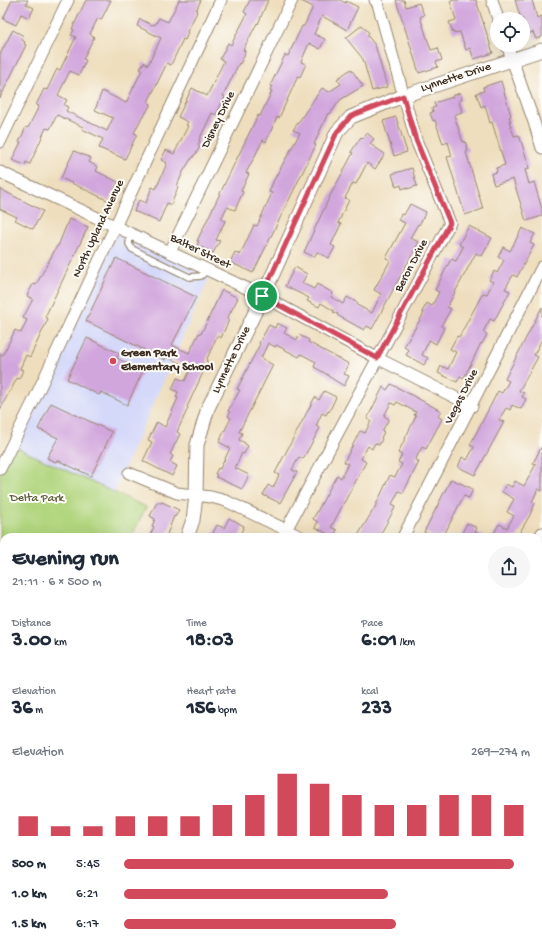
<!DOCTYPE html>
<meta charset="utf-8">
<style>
body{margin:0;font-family:"Gochi Hand",sans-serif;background:#f6f6f7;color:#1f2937;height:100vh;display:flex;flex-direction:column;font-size:15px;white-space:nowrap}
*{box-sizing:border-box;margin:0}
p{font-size:13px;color:#747a83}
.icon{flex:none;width:22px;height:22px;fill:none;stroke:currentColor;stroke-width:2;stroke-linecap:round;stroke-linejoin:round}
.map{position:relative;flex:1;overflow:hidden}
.sheet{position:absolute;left:0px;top:533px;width:542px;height:414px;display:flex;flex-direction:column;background:#fff;border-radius:12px 12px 0 0;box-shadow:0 4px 16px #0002}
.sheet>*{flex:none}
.controls{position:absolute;left:490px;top:12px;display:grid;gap:8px}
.controls a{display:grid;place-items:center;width:40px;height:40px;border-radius:50%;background:#fff;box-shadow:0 4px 16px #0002;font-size:20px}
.pin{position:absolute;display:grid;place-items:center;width:34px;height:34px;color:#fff;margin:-17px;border:2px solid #fff;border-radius:50%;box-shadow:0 1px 4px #0007}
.round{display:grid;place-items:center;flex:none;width:42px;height:42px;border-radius:21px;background:#f6f6f7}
.head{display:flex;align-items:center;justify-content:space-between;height:68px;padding:0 12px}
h1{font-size:22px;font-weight:700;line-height:30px}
.stats{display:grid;grid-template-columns:repeat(3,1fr);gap:6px;height:68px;padding:4px 12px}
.stats div{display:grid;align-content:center}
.stats b{font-size:20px;font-weight:700}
.stats small{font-size:11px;font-weight:400}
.stats p{font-size:11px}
.chart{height:112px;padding:8px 12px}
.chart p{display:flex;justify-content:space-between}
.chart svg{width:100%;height:72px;margin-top:4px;stroke:#d1495b;stroke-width:6}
ul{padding:0 12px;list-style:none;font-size:13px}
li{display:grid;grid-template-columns:64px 48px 1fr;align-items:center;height:30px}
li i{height:10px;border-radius:5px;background:#d1495b}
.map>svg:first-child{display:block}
</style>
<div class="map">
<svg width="542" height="947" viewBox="0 0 542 947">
<rect width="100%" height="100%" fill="#fdfcf7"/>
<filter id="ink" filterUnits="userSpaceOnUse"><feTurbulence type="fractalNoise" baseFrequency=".025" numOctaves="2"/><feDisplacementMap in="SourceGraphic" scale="8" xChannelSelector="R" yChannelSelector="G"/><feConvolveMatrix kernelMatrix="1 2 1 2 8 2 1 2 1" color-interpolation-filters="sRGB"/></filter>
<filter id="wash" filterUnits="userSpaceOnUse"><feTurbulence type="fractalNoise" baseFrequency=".012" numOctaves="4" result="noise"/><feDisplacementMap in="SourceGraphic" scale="16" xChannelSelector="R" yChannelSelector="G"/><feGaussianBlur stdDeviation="0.9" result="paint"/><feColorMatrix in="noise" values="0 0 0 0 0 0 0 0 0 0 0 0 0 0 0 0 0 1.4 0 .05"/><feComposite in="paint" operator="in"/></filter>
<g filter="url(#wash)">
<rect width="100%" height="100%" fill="#eedebd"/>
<path fill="#d4d8f9" d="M116,234L210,276L114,492L13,446Z"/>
<path fill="#b1d57e" stroke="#76804e" d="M13,446L146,507L131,537H4V796L0,804V474Z"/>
<g id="blocks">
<g fill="#d1a6dd">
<path d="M12,0H28L26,4L34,8L29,18L21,14L16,25L3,19Z"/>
<path d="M86,0H111L101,20L98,18L90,34L94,37L83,59L86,60L79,75L70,71L58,95L67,100L64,105L68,107L66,111L107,131L113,118L95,110L102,91L126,103L142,70L140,69L144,62L148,65L161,38L137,26L140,19L152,25L153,24L155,25L159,18L168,22L179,0H201L196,11L197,12L187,32L188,33L185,40L183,39L171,65L167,63L148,102L151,104L144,116L143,115L134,133L137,134L125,159L99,148L103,139L82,129L83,127L57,115L50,129L46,128L30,164L26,162L25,165L12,160L21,142H19L26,127L28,128L39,106L36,105L44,89L47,90L57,69L60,70L76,37L71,35L74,30L72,29Z"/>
<path d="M250,0H268L258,24L257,23L243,50L245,51L244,56L240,64L239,63L223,96L225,97L216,115L212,113L199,140L200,141L198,145L200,146L196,154H195L192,159H191L183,172L177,186L178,187L171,205L167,203L159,222L134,211L139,200L146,203L152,187L156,189L167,163L161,160L166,150L174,154L188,126L186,125L188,122L178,117L192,88L207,96L224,61L220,59L228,43L231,45L247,14L244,12Z"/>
<path d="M299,0H340L346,3V1L358,7L347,30L322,16L314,34L325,39L320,49L309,43L301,62L306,64L300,77L298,76L279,118L277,117L266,142L263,140L246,173L249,174L241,191L243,192L235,210L227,207L221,219L225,221L216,240L220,241L213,253L197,245L199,241H197L258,115L260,116L272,91L270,90L272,86H270L285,55L288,56L302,26H304L313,7Z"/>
<path d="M396,0H404L406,7L419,3L424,15L420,17L431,50L438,48L442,60L436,62L438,67L419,73Z"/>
<path d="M454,0H476L493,53L474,59L470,48L466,50L460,32L453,33L449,22L456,20L450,1Z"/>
<path d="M515,0H532L537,18L542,16V37L536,39L533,32L525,35L523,29V19H521Z"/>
<path d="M362,25L369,33L367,35L375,45L387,87L372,91L363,59L346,38Z"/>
<path d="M13,30L24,36L22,40L25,42L24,44L26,45L0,98V54Z"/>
<path d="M351,69L363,86L340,100L330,114L328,113L314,144L316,145L253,273L230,262L235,252L240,255L254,225L257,226L272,193L269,192L274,180L300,133L293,130L322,88L329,92L341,84L337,79Z"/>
<path d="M501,81L511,116L509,117L511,121H509L514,136L519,135L528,163L529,169L525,170L529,184L534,182L542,209V216L526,221L513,179L494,185L491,174L497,172L496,168L505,165L492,122L490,123L485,105L481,107L476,93L484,91L483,87Z"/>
<path d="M460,93L462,100L459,101L462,112L454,115L463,142L465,141L468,151L466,152L483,209L465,215L447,157L452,156L448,142L443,144L435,120L433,121L430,113L433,112L432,108L436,107L434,103L453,97L452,96Z"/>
<path d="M396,117L407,152L394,156L383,121Z"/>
<path d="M367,133L374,139L370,144L385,154L375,169L367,163L356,184L353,183L345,198L349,200L338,223L341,224L331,245L335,247L329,258L317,252L314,257L304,252L329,198L353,153L351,152L361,137L363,139Z"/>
<path d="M74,151L91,158L89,162L98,167L96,171L118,182L109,201L61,178Z"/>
<path d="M412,168L417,186L407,189V187L402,189L401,185L396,187L392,174Z"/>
<path d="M0,189L43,211L33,229L15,220L17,217L0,209Z"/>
<path d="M410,204L426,212L419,225L418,224L410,238L419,242L372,329L367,326L364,330L337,315L338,314L333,312L334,311L321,303L319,307L307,301L309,298L285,286L295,267L307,274L302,283L314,289L317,284L333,293L331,297L343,304L347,297L358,303L357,305L372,313L381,294L374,290L390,261L386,258L405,223L398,220L401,214L404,215Z"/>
<path d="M69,219L88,227L45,317L48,319L30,357L26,355L20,369L23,370L19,379L17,378L10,392H9L0,410V354L3,355L15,330L21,333L27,320L23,318L33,299L27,296L33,284L36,285L57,246H58Z"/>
<path d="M469,226L492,238L482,256L476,253L447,307L451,309L441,326L444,328L436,344L429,340L422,355L428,358L424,365L406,355L409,350L404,347L424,313L422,312L427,303L432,306L439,292L435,290L451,259L456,261L463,247L459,244Z"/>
<path d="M522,228L535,234L530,243L534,245L517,277L513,275L505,289L510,291L494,321L490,319L483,332L487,334L482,344L481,343L464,378L460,376L457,382L438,373L441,366L448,369L456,352L450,349L457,336L459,337L483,293L487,294L493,282L489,280L494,271L497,273L504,260L498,257L503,247L510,251Z"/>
<path d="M116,258L196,297L172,345L189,353L199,333L201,334L222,290L238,298L227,319L229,320L221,338L217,336L206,361L208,362L187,407L188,408L177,432L180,434L170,454L173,456L170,462L177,466L172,476L143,461L152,442L148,440L157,422L165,427L178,398L176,397L178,392L172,389L177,378L185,381L191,368L166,357L165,360L86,321Z"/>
<path d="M542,307V339L534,355L538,357L519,391L524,393L522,397L526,399L521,409L512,405L510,410L506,408L499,420L504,422L475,475L458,467L462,457L467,460L474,447L470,445L498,391L502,393L509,381L505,379Z"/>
<path d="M277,323L287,328L284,333L297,340L299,335L309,340L308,342L349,364L344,374L349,376L344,386L328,376V375L314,367L316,362L301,354L299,357L276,345L275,347L268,343L261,358L273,365L239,432L242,433L239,440L245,443V444L248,446L244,454L242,453L235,468L249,475L242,489L216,477L217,475L215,474L218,468L220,469L230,448L219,442L231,418L228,416L230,412L228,411L240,390L237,389L260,344L259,343L269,325L275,328Z"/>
<path d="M87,338L119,353L117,358L143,371L127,405L101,392L99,395L67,379Z"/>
<path d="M391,384L441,411L438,416L442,419L426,449L422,447L415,460L419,462L403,493L399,491L392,504L396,506L379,537H357L375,507L390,475L395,477L402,464L398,462L402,455L398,453L416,416L414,415L416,412L397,402L395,405L391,403L384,416L389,419L382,431L384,432L381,438L382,439L379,445L375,443L372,449L368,446L361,459L366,462L331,527L337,530L333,537L315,527L318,522L313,519L337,475L341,478L348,464L344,462L360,431L365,433L371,421L367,419L383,387L387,390Z"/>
<path d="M324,391L336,397L329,412L328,411L326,415L322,413L316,426L320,428L303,459L299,457L292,470L297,472L280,503L263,495L268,485L273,488L279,475L275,473L315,397L319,400Z"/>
<path d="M51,403L112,432L91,476L57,460L56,462L47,458L58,438L38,429Z"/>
<path d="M542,446V491L538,489L532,502L535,503L530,515L517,537H492L499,524L507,528L514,516L507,512L514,499L502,492L506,484L512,487L515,481L524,486L536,464L533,463Z"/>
<path d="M451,479L473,489L469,498L464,496L463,497L443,537H433L424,532Z"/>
<path d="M157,502L161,503L162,502L179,510L175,517L174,516L166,537H149L154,527L152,526L155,519L150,516Z"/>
<path d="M229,518L244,526L239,537H221L213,533L217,525L224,528Z"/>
<path d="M467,523L477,528L475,532L486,537H460Z"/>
</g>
</g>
</g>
<g filter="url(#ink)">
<use href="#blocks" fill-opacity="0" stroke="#94846e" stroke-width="1"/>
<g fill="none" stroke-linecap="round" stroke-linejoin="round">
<defs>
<path id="service" d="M130,234L129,244L132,249L189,277L201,276L207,270"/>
<g id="minor">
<path d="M492,0L498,19"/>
<path d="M507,45L534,122L542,148"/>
<path d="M0,142L68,0"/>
<path d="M0,172L263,296L377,358L472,406"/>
<path d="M170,252L292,0"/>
<path d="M0,469L35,398L221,0"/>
<path d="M129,473L177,493L211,497L226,501L301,537"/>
<path d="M286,530L450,223L416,140L378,4L375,0"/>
<path d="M403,537L542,267"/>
<path d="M538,540L542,533"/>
<path d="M538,664L542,666"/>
<path d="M538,825L542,818"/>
<path d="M175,943L177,947"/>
<path d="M410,943L418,947"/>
<path d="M319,947L321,943"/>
<path d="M468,947L470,943"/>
</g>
<g id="tertiary">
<path d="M187,537L193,520L196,496L197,445L208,408L263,296L337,132L351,117L403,96L542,50"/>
<path d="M0,926L4,919"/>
</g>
</defs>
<use href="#service" stroke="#94846e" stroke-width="8"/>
<use href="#minor" stroke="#94846e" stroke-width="13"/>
<use href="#tertiary" stroke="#94846e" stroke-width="15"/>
<use href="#service" stroke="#fff" stroke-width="5.5"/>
<use href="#minor" stroke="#fff" stroke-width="11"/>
<use href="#tertiary" stroke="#fff" stroke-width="13"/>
</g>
</g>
<g fill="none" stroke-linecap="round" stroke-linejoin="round" filter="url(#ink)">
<defs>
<path id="route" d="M403,96L416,140L450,223L377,358L262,296L337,132L351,116Z"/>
</defs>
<use href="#route" stroke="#fff" stroke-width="8"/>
<use href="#route" stroke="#d1495b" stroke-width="5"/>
</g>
<circle fill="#d1495b" stroke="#fdfcf7" stroke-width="1.5" cx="113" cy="361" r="4"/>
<g text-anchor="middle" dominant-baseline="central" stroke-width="4" stroke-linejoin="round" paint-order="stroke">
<g font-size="12" fill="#3b2a1e" stroke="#fdfcf7">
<text transform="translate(456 78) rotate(-18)">Lynnette Drive</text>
<text transform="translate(219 120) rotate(-64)">Disney Drive</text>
<text transform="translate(99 229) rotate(-65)">North Upland Avenue</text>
<text transform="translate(200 252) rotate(26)">Balter Street</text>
<text transform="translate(412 266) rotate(-62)">Beron Drive</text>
<text transform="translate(232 360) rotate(-64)">Lynnette Drive</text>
<text transform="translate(462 397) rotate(-63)">Vegas Drive</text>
</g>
<g font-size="12" font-weight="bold" fill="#3b2a1e" stroke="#fdfcf7" text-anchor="start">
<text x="121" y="354">Green Park<tspan x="121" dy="14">Elementary School</tspan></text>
</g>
<g font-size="12" fill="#5e5d3b" stroke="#fdfcf7">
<text x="37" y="499">Delta Park</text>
</g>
</g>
</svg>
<div class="controls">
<a><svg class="icon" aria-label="locate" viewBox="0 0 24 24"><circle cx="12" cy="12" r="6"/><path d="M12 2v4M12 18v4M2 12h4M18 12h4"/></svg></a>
</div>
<div class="pin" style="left:262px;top:296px;background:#1e9e55"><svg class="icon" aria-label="arrive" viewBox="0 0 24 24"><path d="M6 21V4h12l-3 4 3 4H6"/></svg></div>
<section class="sheet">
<div class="head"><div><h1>Evening run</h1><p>21:11 · 6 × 500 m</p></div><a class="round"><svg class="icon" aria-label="share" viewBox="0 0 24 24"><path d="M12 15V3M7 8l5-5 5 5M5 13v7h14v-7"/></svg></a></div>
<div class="stats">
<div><p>Distance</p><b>3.00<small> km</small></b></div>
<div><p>Time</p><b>18:03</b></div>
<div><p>Pace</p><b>6:01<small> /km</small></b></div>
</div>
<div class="stats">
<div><p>Elevation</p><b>36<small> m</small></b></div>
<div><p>Heart rate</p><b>156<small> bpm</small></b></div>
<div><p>kcal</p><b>233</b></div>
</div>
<div class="chart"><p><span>Elevation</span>269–274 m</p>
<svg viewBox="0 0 160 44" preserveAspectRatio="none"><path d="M5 44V32M15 44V38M25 44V38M35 44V32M45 44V32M55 44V32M65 44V25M75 44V19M85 44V6M95 44V12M105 44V19M115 44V25M125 44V25M135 44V19M145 44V19M155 44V25"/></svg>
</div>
<ul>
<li><b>500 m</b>5:45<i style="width:96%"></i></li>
<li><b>1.0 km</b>6:21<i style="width:65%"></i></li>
<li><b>1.5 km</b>6:17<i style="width:67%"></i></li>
</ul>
</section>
</div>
